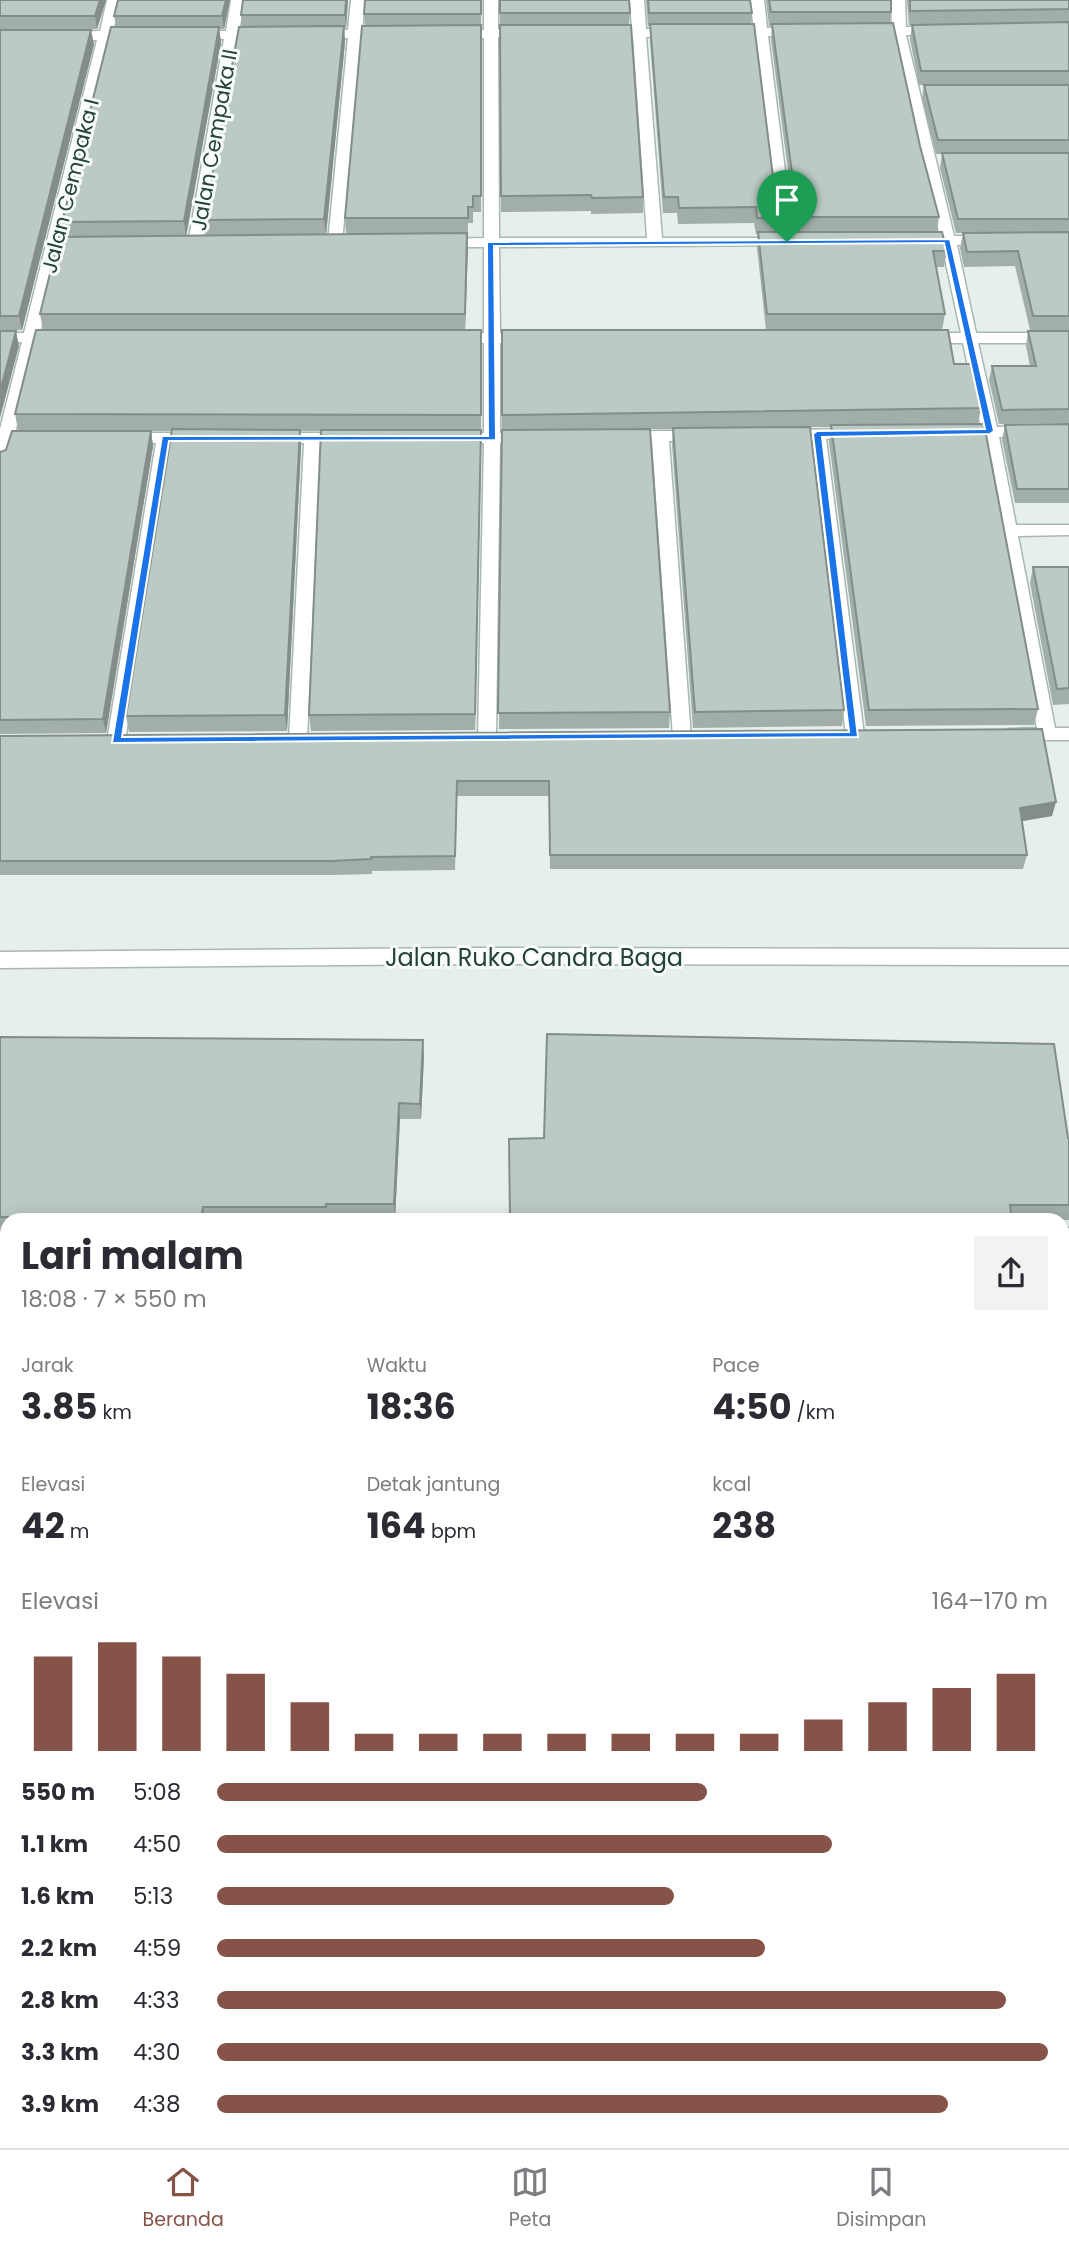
<!DOCTYPE html>
<html lang="id">
<meta charset="utf-8">
<style>
body{margin:0;font-family:Poppins,sans-serif;background:#f2f2f3;color:#2b2b33;height:100vh;display:flex;flex-direction:column;font-size:26px;white-space:nowrap}
*{box-sizing:border-box;margin:0}
p{font-size:23px;color:#7c7c81}
.icon{flex:none;width:38px;height:38px;fill:none;stroke:currentColor;stroke-width:2;stroke-linecap:round;stroke-linejoin:round}
.map{position:relative;flex:1;overflow:hidden}
.sheet{position:absolute;left:0px;top:1213px;width:1069px;height:936px;display:flex;flex-direction:column;background:#fff;border-radius:21px 21px 0 0;box-shadow:0 4px 18px #0003}
.sheet>*{flex:none}
.pin{position:absolute;display:grid;place-items:center;width:60px;height:60px;color:#fff;margin:-72px -30px;border-radius:50% 50% 50% 0;rotate:-45deg;box-shadow:0 0 7px #0007}
.pin .icon{rotate:45deg}
.round{display:grid;place-items:center;flex:none;width:74px;height:74px;border-radius:0px;background:#f2f2f3}
.headline{display:flex;align-items:center;justify-content:space-between;height:119px;padding:0 21px}
h1{font-size:38px;font-weight:700;line-height:52px}
.metrics{display:grid;grid-template-columns:repeat(3,1fr);gap:10px;height:119px;padding:7px 21px}
.metrics div{display:grid;align-content:center}
.metrics b{font-size:35px;font-weight:700}
.metrics small{font-size:19px;font-weight:400}
.metrics p{font-size:19px}
.chart{height:196px;padding:14px 21px}
.chart p{display:flex;justify-content:space-between}
.chart svg{width:100%;height:126px;margin-top:7px;stroke:#855347;stroke-width:6}
ul{padding:0 21px;list-style:none;font-size:23px}
li{display:grid;grid-template-columns:112px 84px 1fr;align-items:center;height:52px}
li i{height:18px;border-radius:9px;background:#855347}
.dock{display:flex;justify-content:space-around;align-items:center;height:98px;border-top:2px solid #e1e1e2;background:#fff;font-size:19px;color:#7c7c81}
.dock a{display:grid;justify-items:center;gap:4px}
.dock .on{color:#855347}
.map>svg:first-child{display:block}
</style>
<div class="map">
<svg width="1069" height="2148" viewBox="0 0 1069 2148">
<rect width="100%" height="100%" fill="#e6efeb"/>
<g fill="none" stroke-linecap="round" stroke-linejoin="round">
<defs>
<g id="minor">
<path d="M107,0H121L113,31H136L143,35L136,39H111L40,333L61,332L69,337L61,342H37L15,433H38L46,438L38,443H13L8,462L0,467V429L22,342L0,343V333H24L97,40H63L56,36L63,32L100,31Z"/>
<path d="M231,0H245L239,31H265L272,35L265,39H238L202,244L195,248L188,244L224,39H193L186,35L193,31H226Z"/>
<path d="M351,0H365L362,30H388L395,34L388,38H361L342,242L335,246L328,242L348,38H319L312,34L319,30H348Z"/>
<path d="M484,0H498V29H528L535,33L528,37H498L499,238H647L633,37H606L599,33L606,29H632L630,0H644L646,29H678L685,33L678,37H646L662,238H779L755,37H728L721,33L728,29H754L750,0H764L767,28H801L808,32L801,36H768L794,242L792,245L499,247L500,333H530L538,338L530,343H500V433H531L539,438L531,443H500L496,738L494,743H480L478,738L484,443H455L447,438L455,433H484V343H454L446,338L454,333H484V247H441L434,243L441,239L484,238V38H455L448,34L455,30H484Z"/>
<path d="M891,0H905L906,27H937L944,31L937,35H906L954,236H990L997,240L990,244L957,245L976,333H1069V343H978L997,427L1069,426V436L999,437L1016,525H1069V535L1018,536L1055,728H1069V740H1015L1008,739L1006,734L1008,729L1037,728L983,437H959L951,432L959,427H981L963,343H923L915,338L923,333H961L942,245H917L910,241L917,237L940,236L893,36H868L861,32L868,28H892Z"/>
<path d="M857,429L865,434L863,438L826,439L864,735L862,740H848L846,735L810,440H784L776,435L784,430Z"/>
<path d="M660,431H699L707,436L699,441H669L691,737L689,742H675L673,737L652,442H623L615,437L623,432Z"/>
<path d="M123,433H199L207,438L199,443H172L125,741L123,746H109L107,741L156,443L117,442L115,438Z"/>
<path d="M273,433H349L357,438L349,443H320L307,739L305,744H291L289,739L304,443L267,442L265,438Z"/>
<path d="M470,948L1069,949V965L470,964L0,968V952Z"/>
<rect x="1062" y="1228" width="7" height="18"/>
<rect x="0" y="1238" width="7" height="18"/>
<rect x="1062" y="1472" width="7" height="22"/>
<rect x="0" y="1473" width="7" height="22"/>
<rect x="1062" y="1735" width="7" height="26"/>
<rect x="0" y="1743" width="7" height="26"/>
<rect x="1062" y="2057" width="7" height="28"/>
<path d="M7,2073V2101L0,2102V2074Z"/>
<rect x="465" y="2142" width="28" height="6"/>
</g>
</defs>
<use href="#minor" stroke="#a8b8b2" stroke-width="3"/>
<use href="#minor" fill="#fff" fill-rule="evenodd"/>
</g>
<g fill="#a1aea9">
<path d="M0,0H106L97,29L66,30L94,44L22,330H0Z"/>
<path d="M230,0L224,29H219L221,43L186,235H206L204,220L242,27L241,15L243,0H348L346,28H344L345,42L326,234H346L345,218L365,26L364,14L481,0V212H473V223H468L465,330H481V447L475,730L311,731L309,715L321,431H300L301,447L287,731L129,732L126,716L172,431L18,430L15,414L43,330L40,314L65,237L62,222L116,27L114,16Z"/>
<path d="M500,0L630,13L629,25L643,197V213L591,214V211L501,212Z"/>
<path d="M646,0H750L752,13L751,24L778,217L776,232H796L771,40L772,26H769L766,0H891V12L890,23L920,146L939,217L937,232L947,251L944,267H936L945,314L942,330L954,364L981,408L978,424L1038,709L1034,725L866,726L829,442L831,427H810L844,710L842,726L693,728L672,445L673,429H650L670,712L669,728L499,729L502,415L766,330L757,248L758,234H756L754,223L678,224L677,213H663L650,40V26H648Z"/>
<path d="M907,0H1069V330H1030L1015,266L964,267L960,248L963,233H956L940,168L942,154H936L922,99L924,85H919L910,39L912,25H909Z"/>
<path d="M1028,331H1069V423L999,424L989,380L992,366H1030L1026,346Z"/>
<path d="M1069,424V503H1015L1002,440L1005,425Z"/>
<path d="M151,431L153,446L106,733L0,734V452Z"/>
<path d="M1033,567H1069V704L1053,705L1030,583Z"/>
<path d="M0,736L1052,816L1022,821L1027,855L1023,869H550L549,796H457L455,870L372,871V874L333,875H0Z"/>
<path d="M0,1037L424,1056L421,1119H400L395,1219L7,1220V1232H0Z"/>
<path d="M1069,1138V1220H510L1068,1138Z"/>
<rect x="1062" y="1284" width="7" height="182"/>
<rect x="0" y="1301" width="7" height="165"/>
<path d="M1062,1538H1069V1733H1064V1751L1067,1754L1069,1753V2041H1062Z"/>
<rect x="0" y="1555" width="7" height="91"/>
<path d="M7,1796V2019H0V1797Z"/>
</g>
<g fill="#838d89">
<path d="M100,0H106L97,29L95,16Z"/>
<path d="M226,0H230L224,29L222,16Z"/>
<path d="M346,0H348L346,28L345,15Z"/>
<path d="M344,26L345,42L326,235L324,219Z"/>
<path d="M219,27L221,43L186,237L184,221Z"/>
<path d="M91,30L94,44L22,330L19,316Z"/>
<path d="M467,233L468,249L465,330V314Z"/>
<path d="M16,331L19,346L0,418V392Z"/>
<path d="M300,430L301,447L287,731L285,715Z"/>
<path d="M481,430V447L475,730V714Z"/>
<path d="M151,431L153,446L106,733L103,719Z"/>
<path d="M1056,802L1052,816L1017,822L1020,808Z"/>
<path d="M423,1040L424,1056L421,1119L420,1104Z"/>
<path d="M399,1103L400,1119L395,1219L394,1204Z"/>
<path d="M203,1207L205,1220H201Z"/>
<rect x="139" y="2142" width="5" height="6"/>
</g>
<g fill="#bbcac4" stroke="#838d89" stroke-width="2">
<path d="M0,0H100L95,16H0Z"/>
<path d="M118,0H226L222,16H114Z"/>
<path d="M243,0H346L345,15H241Z"/>
<path d="M365,0H481V14H364Z"/>
<path d="M500,0H629L630,13H500Z"/>
<path d="M648,0H750L752,13H649Z"/>
<path d="M769,0H891V12H771Z"/>
<path d="M910,0H1069V9L910,11Z"/>
<path d="M1069,22V71H921L912,25Z"/>
<path d="M893,23L920,146L939,217H798L772,24Z"/>
<path d="M650,24H754L778,217L757,218L756,207L679,208L678,197H664Z"/>
<path d="M481,25V196H473V207H468V218H345L362,26Z"/>
<path d="M500,25H631L643,197L592,198L591,195L501,196Z"/>
<path d="M344,26L324,219L204,220L239,27Z"/>
<path d="M111,27H219L184,221L62,222Z"/>
<path d="M0,30H91L19,316H0Z"/>
<path d="M924,85H1069V140H938Z"/>
<path d="M942,153H1069V219H958Z"/>
<path d="M758,232H942L947,251H933L945,314H767Z"/>
<path d="M1069,232V316H1033L1018,251L967,252L963,233Z"/>
<path d="M467,233L465,314H40L59,237Z"/>
<path d="M36,330H481V415L15,414Z"/>
<path d="M502,330H948L954,364H971L981,408L502,415Z"/>
<path d="M0,331H16L0,392Z"/>
<path d="M1028,331H1069V409L1002,410L992,366H1036Z"/>
<path d="M984,424L1038,709L869,710L831,425Z"/>
<path d="M1069,424V489H1017L1005,425Z"/>
<path d="M810,427L844,710L695,712L673,428Z"/>
<path d="M172,429L300,430L285,715L126,716Z"/>
<path d="M650,429L670,712L498,713L502,430Z"/>
<path d="M321,430H481L475,714L309,715Z"/>
<path d="M12,431H151L103,719L0,720V452L6,450Z"/>
<path d="M1033,567H1069V688L1057,689Z"/>
<path d="M1042,729L1056,802L1020,808L1027,855H550L549,781H457L455,856L371,857V859L331,861H0V736Z"/>
<path d="M547,1034L1054,1044L1068,1138H1069V1205H1010L1012,1220H510L509,1139L544,1138Z"/>
<path d="M0,1037L423,1040L420,1104L399,1103L394,1204H326V1207H203L201,1220H98V1217H0Z"/>
<rect x="1062" y="1284" width="7" height="168"/>
<rect x="0" y="1301" width="7" height="151"/>
<path d="M1062,1538H1069V1723L1067,1722L1064,1725V1751L1067,1754L1069,1753V2033H1062Z"/>
<rect x="0" y="1555" width="7" height="79"/>
<path d="M7,1796V2010L0,2011V1797Z"/>
<path d="M95,2142H139V2148H94Z"/>
<rect x="219" y="2142" width="55" height="6"/>
<path d="M537,2142H730L731,2148H537Z"/>
<path d="M6,2143V2148H0V2144Z"/>
<path d="M859,2146V2148H776Z"/>
<path d="M1056,2146V2148H987Z"/>
</g>
<path fill="#1a73e8" stroke="#fff" stroke-width="2" fill-rule="evenodd" d="M950,239L994,431L990,434L822,437L858,737L112,743L162,436H488L487,242ZM944,243L985,429L817,431L813,434L849,732L122,737L169,441L496,440L494,246Z"/>
<g text-anchor="middle" dominant-baseline="central" stroke-width="6" stroke-linejoin="round" paint-order="stroke">
<g font-size="21" fill="#24423a" stroke="#f7fbf9">
<text transform="translate(214 140) rotate(-80)">Jalan Cempaka II</text>
<text transform="translate(70 186) rotate(-76)">Jalan Cempaka I</text>
</g>
<g font-size="24" fill="#24423a" stroke="#f7fbf9">
<text x="534" y="957">Jalan Ruko Candra Baga</text>
</g>
</g>
</svg>
<div class="pin" style="left:787px;top:242px;background:#1e9e55"><svg class="icon" aria-label="arrive" viewBox="0 0 24 24"><path d="M6 21V4h12l-3 4 3 4H6"/></svg></div>
<section class="sheet">
<div class="headline"><div><h1>Lari malam</h1><p>18:08 · 7 × 550 m</p></div><a class="round"><svg class="icon" aria-label="share" viewBox="0 0 24 24"><path d="M12 15V3M7 8l5-5 5 5M5 13v7h14v-7"/></svg></a></div>
<div class="metrics">
<div><p>Jarak</p><b>3.85<small> km</small></b></div>
<div><p>Waktu</p><b>18:36</b></div>
<div><p>Pace</p><b>4:50<small> /km</small></b></div>
</div>
<div class="metrics">
<div><p>Elevasi</p><b>42<small> m</small></b></div>
<div><p>Detak jantung</p><b>164<small> bpm</small></b></div>
<div><p>kcal</p><b>238</b></div>
</div>
<div class="chart"><p><span>Elevasi</span>164–170 m</p>
<svg viewBox="0 0 160 44" preserveAspectRatio="none"><path d="M5 44V11M15 44V6M25 44V11M35 44V17M45 44V27M55 44V38M65 44V38M75 44V38M85 44V38M95 44V38M105 44V38M115 44V38M125 44V33M135 44V27M145 44V22M155 44V17"/></svg>
</div>
<ul>
<li><b>550 m</b>5:08<i style="width:59%"></i></li>
<li><b>1.1 km</b>4:50<i style="width:74%"></i></li>
<li><b>1.6 km</b>5:13<i style="width:55%"></i></li>
<li><b>2.2 km</b>4:59<i style="width:66%"></i></li>
<li><b>2.8 km</b>4:33<i style="width:95%"></i></li>
<li><b>3.3 km</b>4:30<i style="width:100%"></i></li>
<li><b>3.9 km</b>4:38<i style="width:88%"></i></li>
</ul>
</section>
</div>
<nav class="dock">
<a class="on"><svg class="icon" aria-label="home" viewBox="0 0 24 24"><path d="M3 11l9-7 9 7M6 9v11h12V9"/></svg>Beranda</a>
<a><svg class="icon" aria-label="map" viewBox="0 0 24 24"><path d="M3 6l6-2 6 2 6-2v14l-6 2-6-2-6 2zM9 4v14M15 6v14"/></svg>Peta</a>
<a><svg class="icon" aria-label="saved" viewBox="0 0 24 24"><path d="M7 4h10v16l-5-4-5 4z"/></svg>Disimpan</a>
</nav>
